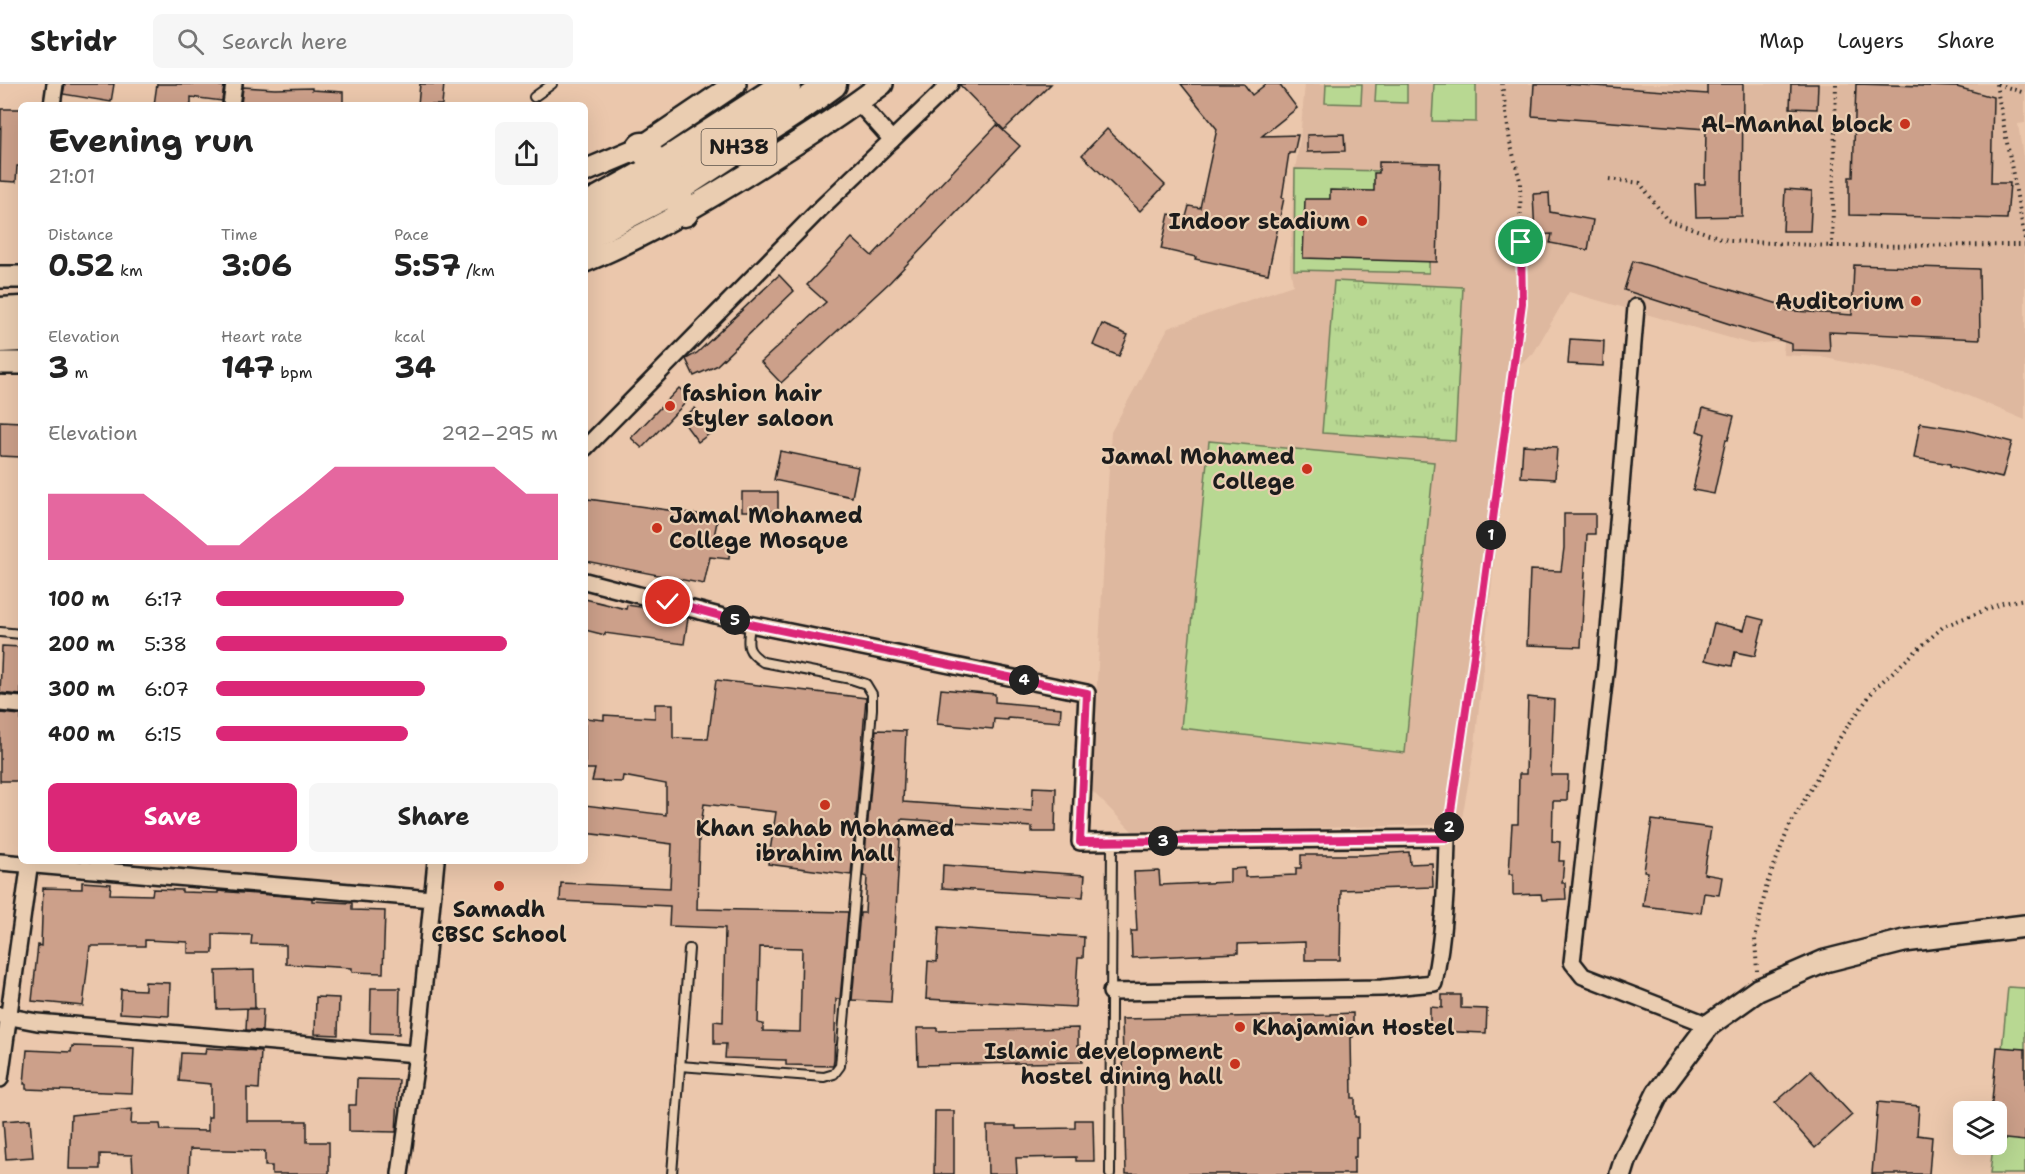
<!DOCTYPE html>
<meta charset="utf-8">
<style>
body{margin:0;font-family:"Shantell Sans",sans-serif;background:#f6f6f6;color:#222;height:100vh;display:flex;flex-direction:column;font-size:22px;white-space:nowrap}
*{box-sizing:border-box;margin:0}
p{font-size:20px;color:#767676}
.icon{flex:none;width:33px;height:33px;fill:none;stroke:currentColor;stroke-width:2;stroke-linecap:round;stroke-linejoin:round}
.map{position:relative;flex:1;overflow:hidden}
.panel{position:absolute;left:18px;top:18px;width:570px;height:762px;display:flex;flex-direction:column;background:#fff;border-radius:9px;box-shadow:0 6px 24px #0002}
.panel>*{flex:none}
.fabs{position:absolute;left:1953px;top:1017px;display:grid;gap:12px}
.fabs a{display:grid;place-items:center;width:54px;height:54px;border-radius:9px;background:#fff;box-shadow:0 6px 24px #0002;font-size:30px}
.pin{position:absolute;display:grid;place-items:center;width:51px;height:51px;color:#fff;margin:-26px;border:3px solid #fff;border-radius:50%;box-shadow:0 2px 6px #0007}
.km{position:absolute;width:30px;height:30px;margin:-15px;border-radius:50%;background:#222;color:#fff;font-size:16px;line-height:30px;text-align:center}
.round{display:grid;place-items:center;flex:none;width:63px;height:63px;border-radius:9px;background:#f6f6f6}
.summary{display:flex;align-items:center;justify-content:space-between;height:102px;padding:0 30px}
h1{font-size:33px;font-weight:700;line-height:45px}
.metrics{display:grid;grid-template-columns:repeat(3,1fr);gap:9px;height:102px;padding:6px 30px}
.metrics div{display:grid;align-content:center}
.metrics b{font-size:30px;font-weight:700}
.metrics small{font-size:16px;font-weight:400}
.metrics p{font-size:16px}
.chart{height:168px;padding:12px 30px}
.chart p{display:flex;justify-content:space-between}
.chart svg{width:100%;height:108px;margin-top:6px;fill:#db2777;opacity:.7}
.button{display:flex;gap:12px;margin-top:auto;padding:12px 30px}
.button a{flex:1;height:69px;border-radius:9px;background:#db2777;color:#fff;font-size:24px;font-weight:700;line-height:69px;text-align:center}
.button a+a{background:#f6f6f6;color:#222}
ul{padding:0 30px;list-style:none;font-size:20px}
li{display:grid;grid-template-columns:96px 72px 1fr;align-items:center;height:45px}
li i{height:15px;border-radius:8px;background:#db2777}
header{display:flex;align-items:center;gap:36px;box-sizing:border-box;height:84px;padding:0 30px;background:#fff;border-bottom:2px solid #e0e0e0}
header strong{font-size:28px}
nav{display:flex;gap:33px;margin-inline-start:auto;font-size:21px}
.search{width:420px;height:54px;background:#f6f6f6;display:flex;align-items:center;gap:15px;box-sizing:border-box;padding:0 21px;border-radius:9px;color:#767676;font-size:22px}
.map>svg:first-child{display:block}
</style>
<header>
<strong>Stridr</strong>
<div class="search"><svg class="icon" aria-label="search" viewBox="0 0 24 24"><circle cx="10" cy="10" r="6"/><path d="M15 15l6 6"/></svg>Search here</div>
<nav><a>Map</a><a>Layers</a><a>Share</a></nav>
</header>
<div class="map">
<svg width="2025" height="1090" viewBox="0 0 2025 1090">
<defs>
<pattern id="park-tufts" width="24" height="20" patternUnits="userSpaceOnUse" patternTransform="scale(1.5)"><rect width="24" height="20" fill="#b8d892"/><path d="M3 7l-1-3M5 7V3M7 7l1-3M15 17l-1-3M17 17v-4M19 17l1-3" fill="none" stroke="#9eb97d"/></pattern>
</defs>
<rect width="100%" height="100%" fill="#ebc7ac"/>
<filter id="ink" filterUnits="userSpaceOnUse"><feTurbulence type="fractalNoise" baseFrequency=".0167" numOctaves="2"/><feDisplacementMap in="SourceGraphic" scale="12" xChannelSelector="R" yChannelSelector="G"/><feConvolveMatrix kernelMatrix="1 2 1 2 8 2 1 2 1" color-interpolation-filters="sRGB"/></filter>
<g filter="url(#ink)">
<path fill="#deb89f" d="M1305,0H2025V39L2018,40L2025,86V336L1928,295L1821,273L1783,271L1784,257L1751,260L1569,208L1533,270L1520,280L1495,468L1475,661L1461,740L1134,749L1091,706L1111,348L1168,244L1293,201L1290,183L1294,92L1300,55Z"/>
<path fill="url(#park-tufts)" stroke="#6a7a57" stroke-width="1.5" d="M1334,197L1463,203L1455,357L1322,349Z"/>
<g fill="#b8d892" stroke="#6a7a57" stroke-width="1.5">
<path d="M1326,0H1362L1361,20L1325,19Z"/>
<path d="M1376,0H1407V19L1375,18Z"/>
<path d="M1434,0H1476V38L1432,37Z"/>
<path d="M1295,85L1430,88L1429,189L1294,186Z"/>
<path d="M1209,357L1434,378L1405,669L1181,644Z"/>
<path d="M2008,903L2025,904V1090H1990L1993,1061L1996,1060V1027Z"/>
</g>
<g fill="#cca08a" stroke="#1c1c1c" stroke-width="1.5" fill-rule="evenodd">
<path d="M65,0H114L111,18L63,10Z"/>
<path d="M157,0H220V2H224L222,17L191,13V21H154Z"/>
<path d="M420,0H444L442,21H418Z"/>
<path d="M959,0H1051L1004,46Z"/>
<path d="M1181,0H1244L1252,11L1266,0H1279L1297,24L1262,52L1298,51L1294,69H1289L1282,114H1284L1268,190L1195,175L1196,173L1161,165L1169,130L1186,133L1189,122L1200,124L1217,45Z"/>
<path d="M1534,0H1566L1707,10V0H1743L1742,132L1696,133L1695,100H1705L1706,45L1532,32Z"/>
<path d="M1791,0H1818L1817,25L1790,24Z"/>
<path d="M1856,0L1957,3L1993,13L1991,99H2010L2007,135L1849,131V93H1853Z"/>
<path d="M243,3L275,5L312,4V6L343,8V21H241Z"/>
<path d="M1,25H21V82H17L16,98L0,97Z"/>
<path d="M997,41L1020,62L890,198L781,299L761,278L826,218L807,201L852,154L872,172Z"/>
<path d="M1107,45L1165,101L1140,127L1082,71Z"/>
<path d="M1344,50L1345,67L1307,68V51Z"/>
<path d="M1379,78L1440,79L1437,178L1303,174L1305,115H1330V106L1374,107V89H1379Z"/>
<path d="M1785,105L1812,107L1810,147H1783Z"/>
<path d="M1549,109L1550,128L1593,136L1588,166L1550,159L1552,150L1535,151L1533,110Z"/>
<path d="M1633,177L1782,221L1781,226L1852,231L1854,181L1979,185L1980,255L1829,248L1830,267L1792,266V260L1624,206Z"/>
<path d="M779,191L794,207L716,282L694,292L686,275L697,269Z"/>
<path d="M1102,240L1128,251L1119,272L1093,261Z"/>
<path d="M1570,255L1604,257L1603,282L1568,280Z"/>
<path d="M679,304L690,314L642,364L631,354Z"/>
<path d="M695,324L712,348L698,358L681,335Z"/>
<path d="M1703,324L1734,332L1728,356L1726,355L1714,410L1693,406L1705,350L1697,347Z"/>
<path d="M0,337L21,338V373L0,372Z"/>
<path d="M1920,339L1966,346L2012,358L2002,394L1977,388V389L1950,382V380L1914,374Z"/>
<path d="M1523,361L1557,363L1555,395L1521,393Z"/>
<path d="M780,367L858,383L852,413L774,396Z"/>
<rect x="742" y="408" width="36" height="19"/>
<path d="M588,415L718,433L713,457L730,459L729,475L710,473L704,500L585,477V429Z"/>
<path d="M1564,430H1595V450H1587L1581,563L1527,561L1530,486L1561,487L1564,464Z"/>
<path d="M585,515L626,525L627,521L654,525L688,534L684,560L605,549V551L585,546Z"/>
<path d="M1748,532L1764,536L1755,572L1735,568L1732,582L1705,576L1714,539L1744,546Z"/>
<path d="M2,562L21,563V611L0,609Z"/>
<path d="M716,596L866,614L851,791L768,780L776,728L704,720L699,756L697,825L848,828L840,915H836L834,976L833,982L786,981V976L725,974L726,960H714V937L723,938L725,844L669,842L670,822L560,817L561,799L670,804L672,760L585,749V721L666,731V700L623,692L622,698L592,697L595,685H585V634L604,636V631L655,634V620H673V654L708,655ZM760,863L802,864L800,948L763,947V940L758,939Z"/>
<path d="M941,605L995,610V618L1061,624L1060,638L1008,634V636L994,635L993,645L937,640Z"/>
<path d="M1528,613L1554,616L1551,691H1568L1567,717H1553L1552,757L1560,758L1559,777H1564L1562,799H1565L1566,815L1542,816L1541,810L1513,811V790H1509L1512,740H1518L1519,690H1526Z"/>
<path d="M0,629L21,631V697H0Z"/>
<path d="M876,646L906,647L903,718L1032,727L1033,703L1056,704L1055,748H1032V743L901,735L891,918L852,916L860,829H865L867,793L863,792Z"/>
<path d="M1652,736L1711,744L1704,790L1722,793L1719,811L1704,809L1701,829L1643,822L1648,788L1644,787Z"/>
<path d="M1409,768L1410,780L1432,779L1433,803L1341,806L1340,876H1305V858L1238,860V869L1132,874L1131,847H1137L1134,788L1159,787L1160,801L1230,798V785L1245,784V793L1296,791V784H1301V771H1363Z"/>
<path d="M943,781L1085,791L1083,813L942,804Z"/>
<path d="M82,798L111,800L110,810L152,811L153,805L182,806V808L218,809V807L230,808L312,814V817L352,819V826L385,827L383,889L352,888V884L286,880V861L251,860L252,851L213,850V869H188V858L145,856V862H90L83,922L32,917L38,861L41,862L43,804L82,805Z"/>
<path d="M939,843L1084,853L1083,874H1078L1075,923L926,915L928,877L937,878Z"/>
<path d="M254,886L255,924L217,925L216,887Z"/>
<path d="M145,898L170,899L169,932L120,929L121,905L145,906Z"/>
<path d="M371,904H400L399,950L370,949Z"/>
<path d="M1442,911H1461V924L1487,925L1486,949L1430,947V923L1442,924Z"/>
<path d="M316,913L339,914L338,951L315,950Z"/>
<path d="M247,925H263L262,947L246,946Z"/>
<path d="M1353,929V953H1351L1352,1014H1355V1033H1358V1054H1356V1073H1354V1090H1126L1122,935L1331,931V930Z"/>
<path d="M917,944H937V947L1078,944V962H1082V978L918,981Z"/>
<path d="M72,962L134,964L132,1009L26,1005V1000H24L27,966L71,968Z"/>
<path d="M1997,963L2025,965V1057L1996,1054V1028H1991Z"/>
<path d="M206,964L261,967L259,1005L247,1004V1037H307V1058H329V1090H272V1082H265V1067L190,1065L189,1090L133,1089L132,1071L100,1070V1085H69L71,1031L132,1025L131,1040H160L161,1046L208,1047V1033H211V1000L179,997L181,969L205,970Z"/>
<path d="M1811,987L1852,1031L1815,1064L1775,1019Z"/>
<path d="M357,995L399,996L396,1048L349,1047V1021H356Z"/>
<path d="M1878,1018L1919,1022L1917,1051L1932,1053L1929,1090H1872Z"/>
<path d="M935,1027H954V1090H934Z"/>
<path d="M30,1035L33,1073L6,1075L3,1037Z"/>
<path d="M1075,1036H1093L1094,1077H1076V1073L1016,1074L1017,1090H988L987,1042H1016V1045L1075,1044Z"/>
</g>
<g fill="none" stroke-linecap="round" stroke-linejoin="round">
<defs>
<g id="lane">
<path d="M534,13L552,0"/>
<path d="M0,548L21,550"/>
<path d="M680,982L824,993L834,990L840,982L872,625V610L866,600L851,595L763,578C744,566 748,560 750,540"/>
<path d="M672,1090L689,865"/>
<path d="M1110,1090L1112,757"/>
</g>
<g id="street">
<path d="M858,18L892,56"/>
<path d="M52,21L55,0"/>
<path d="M231,21L234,0"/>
<path d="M1636,223L1606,582L1572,878L1583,892L1709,941"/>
<path d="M585,364L821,124L950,0"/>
<path d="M585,497L750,540L1087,609L1080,758L1447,754C1446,803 1444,851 1434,899L1382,904L1111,908"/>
<path d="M0,619L21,621"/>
<path d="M0,778L432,815"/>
<path d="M0,931L37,938L417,970"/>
<path d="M0,995L30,777"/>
<path d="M400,1090L417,970L436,777"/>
</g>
<g id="secondary">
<path d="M585,87L642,63L735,0"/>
<path d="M585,177C641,154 694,123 746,91C792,62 839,33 882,0"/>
<path d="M0,193H21"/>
<path d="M0,279H21"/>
<path d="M1621,1090L1626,1074L1658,1009L1709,941L1758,906L1825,877L1904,857L2025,842"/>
</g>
<g id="highway">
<path d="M642,63L659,83"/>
<path d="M675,105L684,128"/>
<path d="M585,124L659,83L787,0"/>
<path d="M585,152L675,105L803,21L832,0"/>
<path d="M0,228L21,227"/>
<path d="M0,254L21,253"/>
</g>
</defs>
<use href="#lane" stroke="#1c1c1c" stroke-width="12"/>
<use href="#street" stroke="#1c1c1c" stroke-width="20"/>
<use href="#secondary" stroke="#1c1c1c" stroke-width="26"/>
<use href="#highway" stroke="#1c1c1c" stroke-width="33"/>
<g stroke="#1c1c1c" stroke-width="4" stroke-dasharray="1.5 4.5" stroke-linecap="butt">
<path d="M1836,0L1832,162L2025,161"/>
<path d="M1996,0L2025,155"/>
<path d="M1997,0L2025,9"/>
<path d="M1609,95L1640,99L1667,136L1730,157L1832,162"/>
<path d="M1450,738L1482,517L1522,219L1520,97L1510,58L1502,0"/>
<path d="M1757,887L1755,855L1767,800L1789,743L1842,650L1876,603L1944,542L2003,519L2025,515"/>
</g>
<use href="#lane" stroke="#eacdb1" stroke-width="8"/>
<use href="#street" stroke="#eacdb1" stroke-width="15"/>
<use href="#secondary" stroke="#eacdb1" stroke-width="21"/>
<use href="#highway" stroke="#eacdb1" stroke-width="28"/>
</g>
</g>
<g fill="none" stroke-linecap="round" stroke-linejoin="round" filter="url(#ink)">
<defs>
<path id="route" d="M668,518L750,540L1087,609L1080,758L1447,754L1482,517L1522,219L1521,158"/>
</defs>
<use href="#route" stroke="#fff" stroke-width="12"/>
<use href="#route" stroke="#db2777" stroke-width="8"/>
</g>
<g fill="#c8321e" stroke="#eacdb1" stroke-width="2">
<circle cx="1905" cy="40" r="6"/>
<circle cx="1362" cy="137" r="6"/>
<circle cx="1916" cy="217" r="6"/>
<circle cx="670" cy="322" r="6"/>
<circle cx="1307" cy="385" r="6"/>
<circle cx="657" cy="444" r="6"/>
<circle cx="825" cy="721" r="6"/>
<circle cx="499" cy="802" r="6"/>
<circle cx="1240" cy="943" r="6"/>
<circle cx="1235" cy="980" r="6"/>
</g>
<g text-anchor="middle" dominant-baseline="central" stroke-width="4.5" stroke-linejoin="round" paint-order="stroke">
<rect fill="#eacdb1" stroke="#5a5149" stroke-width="1.5" x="701.5" y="45" width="75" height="36" rx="4.5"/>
<g font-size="21" font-weight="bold" fill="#1c1c1c">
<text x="739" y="63">NH38</text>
</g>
<g font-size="22" font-weight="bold" fill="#1c1c1c" stroke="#eacdb1" text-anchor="end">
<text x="1893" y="40">Al-Manhal block</text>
<text x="1350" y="137">Indoor stadium</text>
<text x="1904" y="217">Auditorium</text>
<text x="682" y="309" text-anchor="start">fashion hair<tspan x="682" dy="25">styler saloon</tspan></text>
<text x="1295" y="372">Jamal Mohamed<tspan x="1295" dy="25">College</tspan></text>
<text x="669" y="431" text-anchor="start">Jamal Mohamed<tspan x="669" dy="25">College Mosque</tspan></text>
<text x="825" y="744" text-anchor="middle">Khan sahab Mohamed<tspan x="825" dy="25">ibrahim hall</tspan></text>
<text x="499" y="825" text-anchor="middle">Samadh<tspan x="499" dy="25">CBSC School</tspan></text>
<text x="1252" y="943" text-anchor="start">Khajamian Hostel</text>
<text x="1223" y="967">Islamic development<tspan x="1223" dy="25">hostel dining hall</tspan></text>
</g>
</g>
</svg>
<div class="fabs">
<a><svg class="icon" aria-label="layers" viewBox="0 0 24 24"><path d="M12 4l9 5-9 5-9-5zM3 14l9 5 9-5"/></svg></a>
</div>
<div class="pin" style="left:1521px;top:158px;background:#1e9e55"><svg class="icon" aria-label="arrive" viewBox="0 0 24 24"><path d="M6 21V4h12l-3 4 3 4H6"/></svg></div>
<div class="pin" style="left:668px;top:518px;background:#d93025"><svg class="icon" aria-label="check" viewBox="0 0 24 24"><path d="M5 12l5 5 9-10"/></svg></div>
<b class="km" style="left:1491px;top:451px">1</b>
<b class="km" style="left:1449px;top:743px">2</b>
<b class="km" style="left:1163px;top:757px">3</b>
<b class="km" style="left:1024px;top:596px">4</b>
<b class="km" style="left:735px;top:536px">5</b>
<section class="panel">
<div class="summary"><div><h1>Evening run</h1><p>21:01</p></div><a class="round"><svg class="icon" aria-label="share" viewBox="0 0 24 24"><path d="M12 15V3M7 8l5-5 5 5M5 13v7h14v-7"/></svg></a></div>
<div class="metrics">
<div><p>Distance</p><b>0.52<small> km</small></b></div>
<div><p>Time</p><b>3:06</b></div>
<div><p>Pace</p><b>5:57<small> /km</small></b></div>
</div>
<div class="metrics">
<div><p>Elevation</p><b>3<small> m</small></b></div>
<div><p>Heart rate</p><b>147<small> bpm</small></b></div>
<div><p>kcal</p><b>34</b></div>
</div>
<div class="chart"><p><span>Elevation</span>292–295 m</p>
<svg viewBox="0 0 160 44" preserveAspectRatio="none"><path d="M0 44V17L10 17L20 17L30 17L40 27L50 38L60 38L70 27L80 17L90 6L100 6L110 6L120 6L130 6L140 6L150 17L160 17V44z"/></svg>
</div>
<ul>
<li><b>100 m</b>6:17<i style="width:55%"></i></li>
<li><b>200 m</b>5:38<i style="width:85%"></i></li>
<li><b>300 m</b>6:07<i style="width:61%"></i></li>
<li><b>400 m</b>6:15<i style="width:56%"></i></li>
</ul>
<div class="button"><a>Save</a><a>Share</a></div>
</section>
</div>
